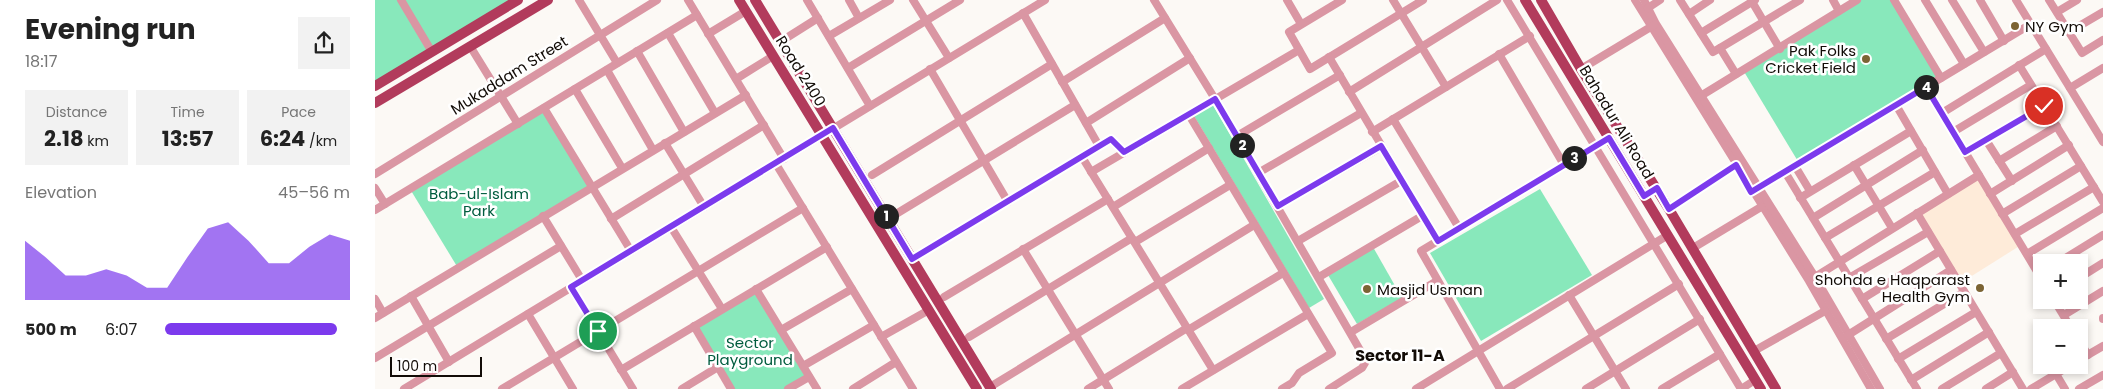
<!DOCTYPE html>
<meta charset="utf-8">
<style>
body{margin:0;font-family:Poppins,sans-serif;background:#f2f2f2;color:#222;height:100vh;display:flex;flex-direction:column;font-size:19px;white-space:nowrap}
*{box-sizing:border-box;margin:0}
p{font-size:16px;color:#767676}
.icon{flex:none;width:28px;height:28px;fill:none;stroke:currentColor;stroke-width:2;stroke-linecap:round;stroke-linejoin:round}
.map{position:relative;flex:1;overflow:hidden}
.details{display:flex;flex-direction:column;background:#fff;width:375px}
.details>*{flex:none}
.tools{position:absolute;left:1658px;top:254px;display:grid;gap:10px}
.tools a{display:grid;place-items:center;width:55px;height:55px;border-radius:0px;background:#fff;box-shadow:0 2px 8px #0003;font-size:25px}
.scale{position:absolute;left:15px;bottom:12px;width:92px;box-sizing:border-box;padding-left:5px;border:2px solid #120c07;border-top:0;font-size:14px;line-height:18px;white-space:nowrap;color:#120c07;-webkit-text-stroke:4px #fff;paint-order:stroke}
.pin{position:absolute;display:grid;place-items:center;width:42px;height:42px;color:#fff;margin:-21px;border:2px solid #fff;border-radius:50%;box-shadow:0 1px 5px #0007}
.km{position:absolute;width:25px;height:25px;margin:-12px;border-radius:50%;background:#222;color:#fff;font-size:14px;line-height:25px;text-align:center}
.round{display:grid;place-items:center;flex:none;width:52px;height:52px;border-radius:0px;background:#f2f2f2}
.summary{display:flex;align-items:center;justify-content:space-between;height:85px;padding:0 25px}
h1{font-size:28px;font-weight:700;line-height:38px}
.stats{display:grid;grid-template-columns:repeat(3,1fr);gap:8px;height:85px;padding:5px 25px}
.stats div{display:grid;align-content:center;border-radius:0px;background:#f2f2f2;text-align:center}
.stats b{font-size:21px;font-weight:700}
.stats small{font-size:14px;font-weight:400}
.stats p{font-size:14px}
.chart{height:140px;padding:10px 25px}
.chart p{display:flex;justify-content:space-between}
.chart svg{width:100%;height:90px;margin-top:5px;fill:#7c3aed;opacity:.7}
ul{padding:0 25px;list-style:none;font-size:16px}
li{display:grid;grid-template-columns:80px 60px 1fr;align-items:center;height:38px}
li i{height:12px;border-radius:6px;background:#7c3aed}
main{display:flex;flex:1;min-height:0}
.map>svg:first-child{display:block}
</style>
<main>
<section class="details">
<div class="summary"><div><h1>Evening run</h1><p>18:17</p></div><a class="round"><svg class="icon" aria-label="share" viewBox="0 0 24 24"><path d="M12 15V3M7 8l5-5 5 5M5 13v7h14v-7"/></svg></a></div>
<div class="stats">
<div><p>Distance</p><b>2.18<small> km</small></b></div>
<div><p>Time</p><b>13:57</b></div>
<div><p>Pace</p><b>6:24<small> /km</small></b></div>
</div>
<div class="chart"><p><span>Elevation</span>45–56 m</p>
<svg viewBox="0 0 160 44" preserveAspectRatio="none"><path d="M0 44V15L10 23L20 32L30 32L40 29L50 32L60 38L70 38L80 23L90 9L100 6L110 15L120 26L130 26L140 18L150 12L160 15V44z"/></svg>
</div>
<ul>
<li><b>500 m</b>6:07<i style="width:93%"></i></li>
</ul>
</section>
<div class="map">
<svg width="1728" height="389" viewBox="0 0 1728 389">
<rect width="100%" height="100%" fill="#fcf9f5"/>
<path fill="#feebd9" d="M1604,175L1646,245L1584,284L1542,213Z"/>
<g fill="#88e8bb">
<path d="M0,0H144L0,87Z"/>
<path d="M1482,0H1519L1566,78L1424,163L1368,70Z"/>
<path d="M838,105L949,299L934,308L819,116Z"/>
<path d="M169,108L217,187L83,268L35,189Z"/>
<path d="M1165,189L1217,275L1106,341L1055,253Z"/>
<path d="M998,247L1027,298L982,324L953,275Z"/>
<path d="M381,289L434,377L413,389H356L319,326Z"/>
</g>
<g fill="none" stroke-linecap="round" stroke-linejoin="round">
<g stroke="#da96a3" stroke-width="8">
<path d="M26,0L57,52"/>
<path d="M204,0L242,63"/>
<path d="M313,0L409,159"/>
<path d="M432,0L495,106"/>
<path d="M474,0L484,18"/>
<path d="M538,0L574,58"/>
<path d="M779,0L840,99L989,357L990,363L987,368L954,389"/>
<path d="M912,0L926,24"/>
<path d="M967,0L914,32L935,69L1048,0"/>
<path d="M1018,0L1071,87"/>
<path d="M1132,0L1366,389"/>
<path d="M1260,0L1434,281L1496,389"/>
<path d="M1269,0L1281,24L1440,277L1505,389"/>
<path d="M1305,0L1338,52L1345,48L1361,74"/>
<path d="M1376,0L1405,49"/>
<path d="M1458,0L1464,11"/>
<path d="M1519,0L1566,78"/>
<path d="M1550,0L1589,64"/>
<path d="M1577,0L1609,52"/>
<path d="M1605,0L1629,41"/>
<path d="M1641,0L1728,142"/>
<path d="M1674,0L1707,53L1728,40"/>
<path d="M1273,8L1285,0"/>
<path d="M1682,12L1702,0"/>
<path d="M648,13L724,146"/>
<path d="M1314,14L1335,0"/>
<path d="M1694,32L1728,12"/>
<path d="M293,33L340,113"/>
<path d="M1326,33L1380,0"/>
<path d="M333,34L371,11"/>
<path d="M454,36L515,0"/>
<path d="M405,42L443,18"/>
<path d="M95,46L143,124"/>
<path d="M1345,48L1425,0"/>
<path d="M262,51L309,132"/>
<path d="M1124,54L1189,165"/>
<path d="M954,57L1063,241"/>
<path d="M1644,65L1728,202"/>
<path d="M473,68L585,0"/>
<path d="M555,69L633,202"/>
<path d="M1206,69L1279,25"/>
<path d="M232,70L278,150"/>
<path d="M361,79L398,56"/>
<path d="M687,82L790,18"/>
<path d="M1551,87L1666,278"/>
<path d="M1695,88L1728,68"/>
<path d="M200,89L247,168"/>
<path d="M974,92L1122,0"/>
<path d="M1324,97L1482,0"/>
<path d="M1521,105L1573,194"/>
<path d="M169,108L256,251"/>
<path d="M1567,113L1671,49"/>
<path d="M814,115L957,353L924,373L917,383L907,389"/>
<path d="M1018,119L1084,228"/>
<path d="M711,123L815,58"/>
<path d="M997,132L1155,36"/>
<path d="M1578,132L1656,85"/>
<path d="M862,136L965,75"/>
<path d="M1611,140L1637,181"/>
<path d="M290,143L329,207"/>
<path d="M1590,152L1669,106"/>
<path d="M707,157L838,370"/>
<path d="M1624,161L1682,126"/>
<path d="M401,164L538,389"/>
<path d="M1479,165L1517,228"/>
<path d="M1420,166L1435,191"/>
<path d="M716,172L924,50"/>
<path d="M1410,172L1542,389"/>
<path d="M883,173L986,113"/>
<path d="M0,174L282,0"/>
<path d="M497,175L677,64"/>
<path d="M0,188L10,204"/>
<path d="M1380,190L1656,24"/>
<path d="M1615,194L1694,145"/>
<path d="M1425,198L1536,131"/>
<path d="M903,206L1006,147"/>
<path d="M738,207L834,148"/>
<path d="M1294,209L1361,165"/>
<path d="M0,210L322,15"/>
<path d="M1542,213L1648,389"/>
<path d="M521,214L700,105"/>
<path d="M1627,214L1706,166"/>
<path d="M168,216L207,280"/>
<path d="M1438,218L1548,150"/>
<path d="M236,219L389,125"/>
<path d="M296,227L347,309"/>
<path d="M1640,234L1719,187"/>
<path d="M1450,238L1560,172"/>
<path d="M923,241L1026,181"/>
<path d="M760,242L855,185"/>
<path d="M1318,248L1386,207"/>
<path d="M648,249L734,389"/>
<path d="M1652,254L1728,208"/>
<path d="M537,259L736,139L749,152"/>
<path d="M1684,262L1728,235"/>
<path d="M944,277L1047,216"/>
<path d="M1440,277L1604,175"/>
<path d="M1474,278L1553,232"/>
<path d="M1704,278L1728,263"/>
<path d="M196,287L258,389"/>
<path d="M381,289L442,389"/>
<path d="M1194,295L1251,389"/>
<path d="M36,296L74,362"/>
<path d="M569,297L733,199"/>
<path d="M0,299L8,313"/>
<path d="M1487,299L1565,251"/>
<path d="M1679,300L1696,328"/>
<path d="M153,314L198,389"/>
<path d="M1689,315L1728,291"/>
<path d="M0,318L371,95"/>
<path d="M1728,318V319"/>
<path d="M319,326L356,389"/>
<path d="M406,330L477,289"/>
<path d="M813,330L908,273"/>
<path d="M976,332L1062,281"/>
<path d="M1473,335L1576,270"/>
<path d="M506,337L554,310"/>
<path d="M594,337L757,238"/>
<path d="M1511,339L1589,292"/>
<path d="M1704,340L1713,355"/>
<path d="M1379,351L1450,311"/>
<path d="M0,358L186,246"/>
<path d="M1523,359L1601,312"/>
<path d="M1704,360L1728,346"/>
<path d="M428,366L499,325"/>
<path d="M246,370L452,247"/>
<path d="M1681,374L1690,389"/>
<path d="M1536,380L1614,332"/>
<path d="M615,387L879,225"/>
<path d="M29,389L670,0"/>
<path d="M127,389L428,208"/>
<path d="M307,389L343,367"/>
<path d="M413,389L434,377"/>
<path d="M478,389L521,362"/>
<path d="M713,389L812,328"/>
<path d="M807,389L933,314"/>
<path d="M1041,389L1293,235"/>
<path d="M1125,389L1046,251L1234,138"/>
<path d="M1132,389L1304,284"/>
<path d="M1211,389L1325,319"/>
<path d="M1287,389L1345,354"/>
<path d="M1366,389L1380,380"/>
<path d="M1567,389L1626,353"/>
<path d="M1611,389L1638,372"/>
<path d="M1656,389L1696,365"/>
<path d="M1704,389L1728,375"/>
</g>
<g stroke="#b23b5c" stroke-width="10">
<path d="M364,0L602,389"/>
<path d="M380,0L616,389"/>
<path d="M1150,0L1386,389"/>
<path d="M1166,0L1206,69L1294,209L1401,389"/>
<path d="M0,86L143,0"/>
<path d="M0,103L173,0"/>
</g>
</g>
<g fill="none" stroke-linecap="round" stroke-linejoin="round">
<defs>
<path id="route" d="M223,331L196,287L458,128L537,259L736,139L749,152L840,99L903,206L1006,146L1063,241L1234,138L1269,196L1282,188L1294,209L1361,165L1376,192L1551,87L1590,152L1669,106"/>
</defs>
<use href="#route" stroke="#fff" stroke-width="10"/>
<use href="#route" stroke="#7c3aed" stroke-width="6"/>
</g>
<g fill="#7c6434" stroke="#fff" stroke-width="2">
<circle cx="1640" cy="26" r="5"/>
<circle cx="1491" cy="59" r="5"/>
<circle cx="1605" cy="288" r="5"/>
<circle cx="992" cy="289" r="5"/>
</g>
<g text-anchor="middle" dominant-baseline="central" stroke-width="5" stroke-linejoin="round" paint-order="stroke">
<g font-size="15" fill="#120c07" stroke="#fff" text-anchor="start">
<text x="1650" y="26">NY Gym</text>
<text x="1481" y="50" text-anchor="end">Pak Folks<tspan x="1481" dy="17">Cricket Field</tspan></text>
<text x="1595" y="279" text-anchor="end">Shohda e Haqparast<tspan x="1595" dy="17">Health Gym</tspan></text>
<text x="1002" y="289">Masjid Usman</text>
</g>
<g font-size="15" fill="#120c07" stroke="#fff">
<text transform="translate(426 71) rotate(58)">Road 2400</text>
<text transform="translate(134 75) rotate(-32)">Mukaddam Street</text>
<text transform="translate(1242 122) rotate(59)">Bahadur Ali Road</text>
</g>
<g font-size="15" fill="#005c3e" stroke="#fff">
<text x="104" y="193">Bab-ul-Islam<tspan x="104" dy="17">Park</tspan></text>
<text x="375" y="342">Sector<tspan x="375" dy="17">Playground</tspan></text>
</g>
<g font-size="16" font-weight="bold" fill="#120c07" stroke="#fff">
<text x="1025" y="355">Sector 11-A</text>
</g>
</g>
</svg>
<div class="tools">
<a>+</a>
<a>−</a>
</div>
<div class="scale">100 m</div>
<div class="pin" style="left:223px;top:331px;background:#1e9e55"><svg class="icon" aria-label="arrive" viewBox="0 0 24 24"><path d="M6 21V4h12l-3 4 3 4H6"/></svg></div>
<div class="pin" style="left:1669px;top:106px;background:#d93025"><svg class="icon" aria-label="check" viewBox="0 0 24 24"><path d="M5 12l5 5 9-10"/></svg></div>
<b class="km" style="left:511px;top:216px">1</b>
<b class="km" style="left:867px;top:145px">2</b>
<b class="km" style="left:1199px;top:158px">3</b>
<b class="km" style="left:1551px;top:87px">4</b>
</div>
</main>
